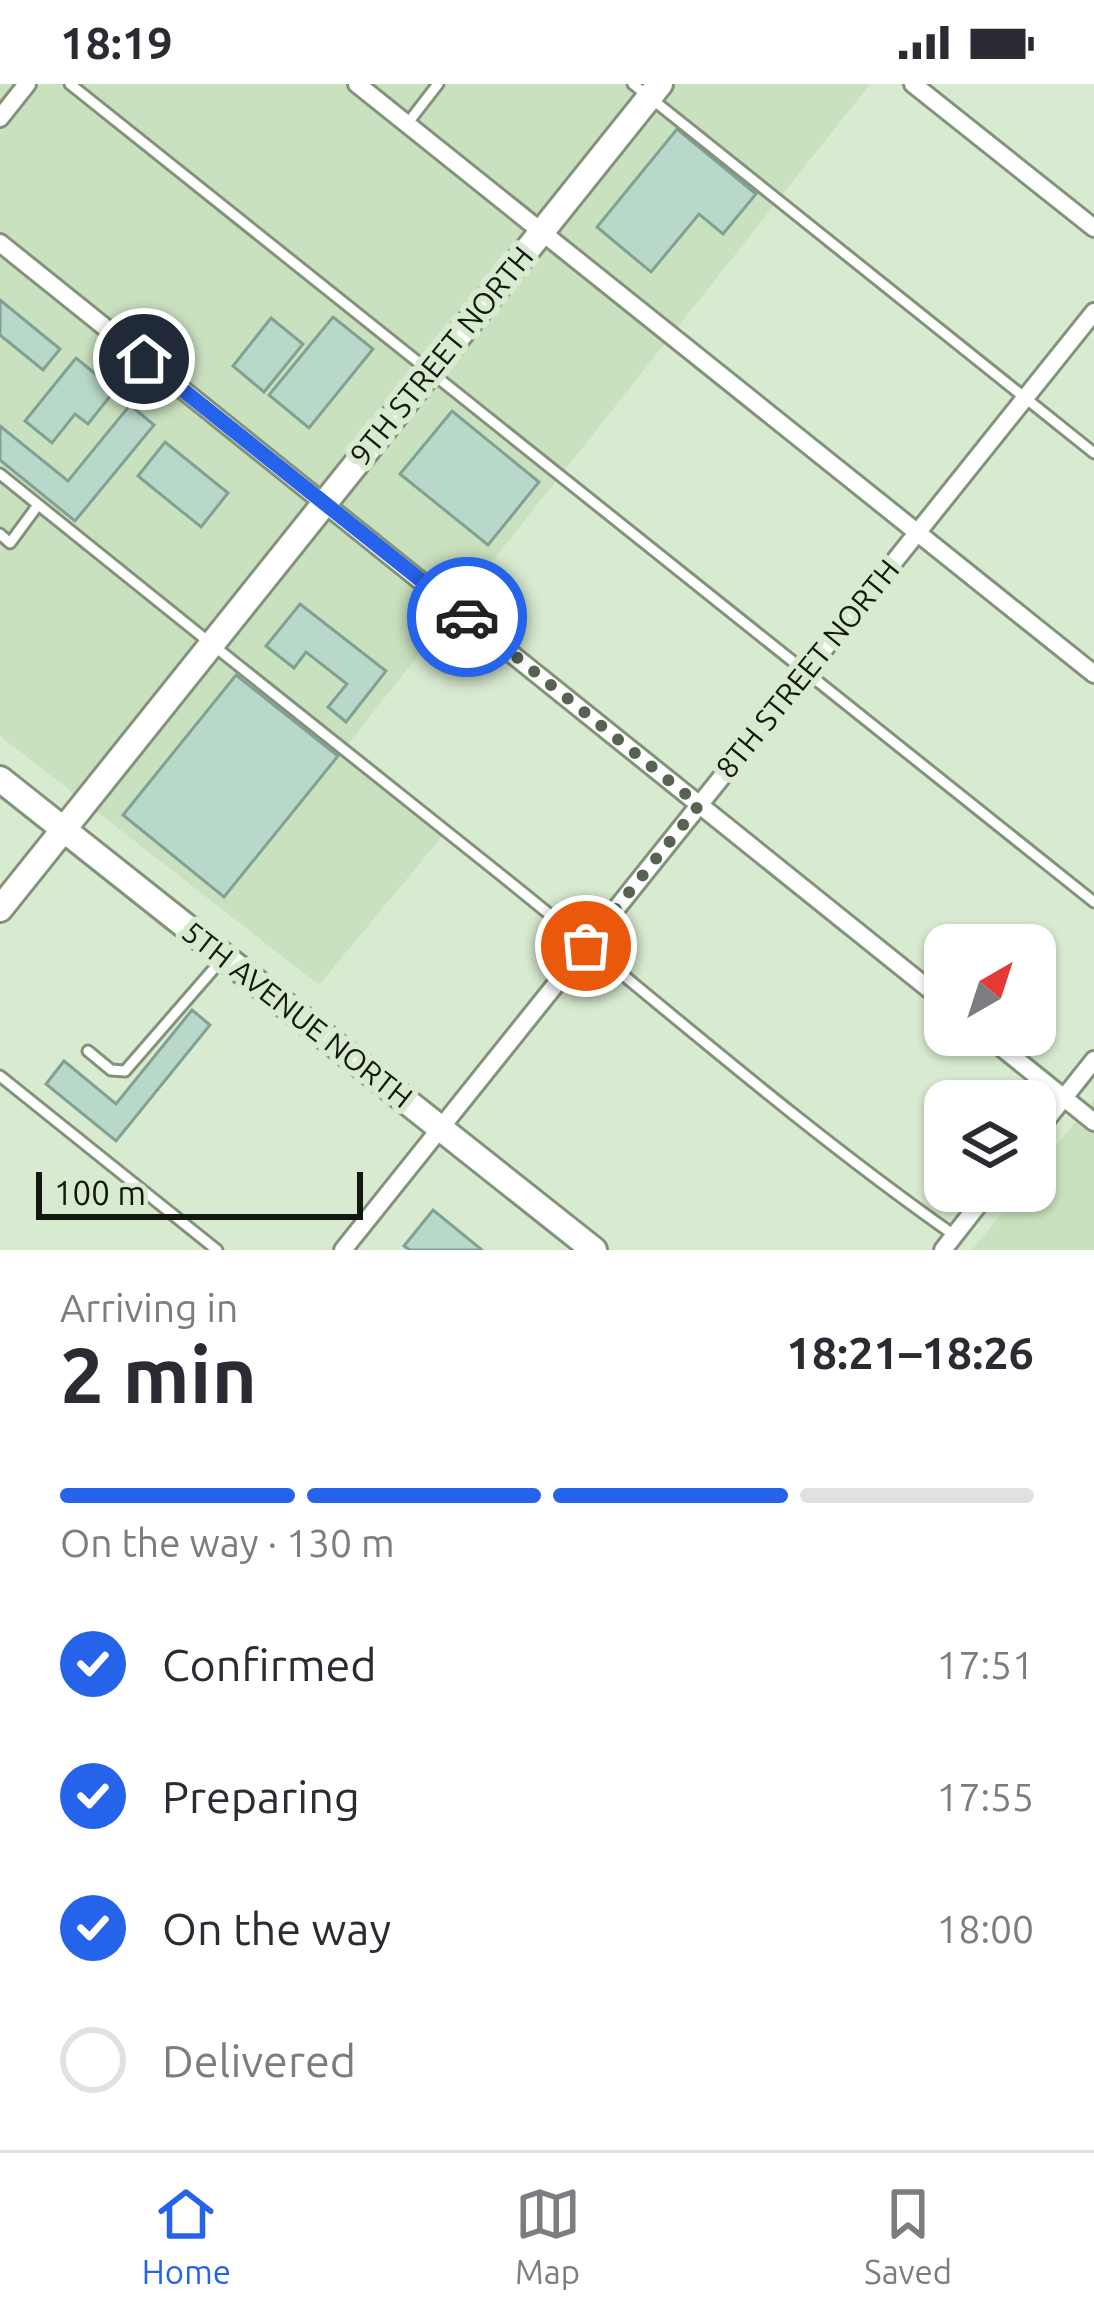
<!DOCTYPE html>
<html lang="en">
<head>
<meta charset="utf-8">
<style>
	:root { --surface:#fff; --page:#f7f7f7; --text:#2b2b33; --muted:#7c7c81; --line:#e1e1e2; --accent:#2563eb }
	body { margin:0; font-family:Ubuntu,sans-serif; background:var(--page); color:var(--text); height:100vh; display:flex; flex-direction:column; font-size:45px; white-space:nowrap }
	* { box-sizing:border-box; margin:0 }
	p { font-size:39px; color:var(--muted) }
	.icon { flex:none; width:66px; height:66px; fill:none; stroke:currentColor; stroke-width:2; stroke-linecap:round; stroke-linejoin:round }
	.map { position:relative; height:1166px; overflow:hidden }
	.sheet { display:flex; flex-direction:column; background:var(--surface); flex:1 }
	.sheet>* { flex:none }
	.needle { width:78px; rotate:39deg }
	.controls { position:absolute; left:924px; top:840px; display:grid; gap:24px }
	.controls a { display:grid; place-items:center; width:132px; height:132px; border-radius:24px; background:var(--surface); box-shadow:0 3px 9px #0004; font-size:60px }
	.scale { position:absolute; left:36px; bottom:30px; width:327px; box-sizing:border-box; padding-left:12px; border:6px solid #12180f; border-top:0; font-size:33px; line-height:42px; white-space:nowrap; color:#12180f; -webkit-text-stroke:9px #d8eacf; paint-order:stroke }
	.pin { position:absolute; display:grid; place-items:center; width:102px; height:102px; color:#fff; margin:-51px; border:6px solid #fff; border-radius:50%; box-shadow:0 3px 12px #0007 }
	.courier { position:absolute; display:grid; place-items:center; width:120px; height:120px; margin:-60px; border:9px solid #2563eb; border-radius:50%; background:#fff; color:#222; box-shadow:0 3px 15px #0007 }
	.head em { font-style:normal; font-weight:700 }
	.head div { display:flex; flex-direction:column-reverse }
	.head { display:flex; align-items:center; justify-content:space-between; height:204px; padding:0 60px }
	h1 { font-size:78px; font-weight:700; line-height:90px }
	.bar { display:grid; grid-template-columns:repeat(4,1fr); gap:18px 12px; align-content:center; height:144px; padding:0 60px }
	.bar i { height:15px; border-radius:9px; background:var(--line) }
	.bar .current { background:var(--accent) }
	.bar p { grid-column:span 4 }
	ol { padding:0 60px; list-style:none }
	li { display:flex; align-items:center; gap:36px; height:132px }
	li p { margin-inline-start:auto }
	li .icon { padding:12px; border-radius:50%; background:var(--accent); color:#fff; stroke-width:4 }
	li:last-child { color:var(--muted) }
	li i { width:66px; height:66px; border:6px solid var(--line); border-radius:50% }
	.status { display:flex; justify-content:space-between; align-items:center; height:84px; padding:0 60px; background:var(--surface); direction:ltr }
	.status svg { height:33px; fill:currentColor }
	.dock { display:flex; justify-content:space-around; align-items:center; height:168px; border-top:3px solid var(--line); background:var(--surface); font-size:33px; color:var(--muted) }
	.dock a { display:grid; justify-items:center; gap:6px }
	.dock .current { color:var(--accent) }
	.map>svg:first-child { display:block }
	.built { fill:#cae1bf }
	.building { fill:#b8d8c9; stroke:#81a193; stroke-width:3 }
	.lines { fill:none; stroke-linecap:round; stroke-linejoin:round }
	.lane-casing { stroke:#83937b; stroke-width:15 }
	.street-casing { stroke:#83937b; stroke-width:22 }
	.secondary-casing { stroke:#83937b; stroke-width:30 }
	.lane { stroke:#fff; stroke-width:9 }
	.street { stroke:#fff; stroke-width:16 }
	.secondary { stroke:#fff; stroke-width:24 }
	.done { stroke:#576252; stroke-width:12; stroke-dasharray:0 21.6 }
	.route { stroke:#2563eb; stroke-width:15 }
	.labels { text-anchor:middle; stroke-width:12; stroke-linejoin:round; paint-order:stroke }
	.street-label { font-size:30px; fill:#12180f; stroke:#d8eacf }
</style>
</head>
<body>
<div class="status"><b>18:19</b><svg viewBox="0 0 49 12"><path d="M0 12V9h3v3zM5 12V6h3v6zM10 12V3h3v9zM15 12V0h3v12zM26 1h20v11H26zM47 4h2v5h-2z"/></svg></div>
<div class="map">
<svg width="1094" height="1166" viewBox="0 0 1094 1166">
	<rect width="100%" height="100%" fill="#d8eacf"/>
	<g class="built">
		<path d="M0 0H870L348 660 449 744 319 901 0 652Z"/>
		<path d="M1094 1015V1166H972L1020 1107H1035V1088Z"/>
	</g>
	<g class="building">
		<path d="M677 45 756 110 723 150 699 130 651 188 597 143Z"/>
		<path d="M0 216 60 265 43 286 0 251Z"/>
		<path d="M333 233 373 265 309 344 269 311Z"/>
		<path d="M271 234 303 260 264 308 233 282Z"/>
		<path d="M76 274 115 306 88 340 75 330 52 359 25 337Z"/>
		<path d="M130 321 154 341 75 437 0 376V342L68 397Z"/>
		<path d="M452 327 539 398 488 461 400 390Z"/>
		<path d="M165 358 228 409 201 443 138 392Z"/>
		<path d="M300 520 386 587 346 638 328 623 347 600 306 568 294 584 266 562Z"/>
		<path d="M236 591 338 672 224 813 123 731Z"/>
		<path d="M192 926 210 941 116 1057 46 1000 64 977 116 1020Z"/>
		<path d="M433 1126 482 1166H410L404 1162Z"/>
	</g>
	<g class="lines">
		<g class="lane-casing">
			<g id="lane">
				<path d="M70 0 1094 818"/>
				<path d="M633 0 1094 369"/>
				<path d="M407 40 438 0"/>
				<path d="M0 390C163 522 327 652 491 783 645 906 793 1038 954 1151"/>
				<path d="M0 450 10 459 38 421"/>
				<path d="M88 967 111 986 125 987 224 873"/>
				<path d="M0 992 217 1166"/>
			</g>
		</g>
		<g class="street-casing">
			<g id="street">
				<path d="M357 0 1094 590"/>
				<path d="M913 0 1094 144"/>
				<path d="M0 34 27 0"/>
				<path d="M0 159 945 918"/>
				<path d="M986 951 1094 1038"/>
				<path d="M1035 1050 1094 976"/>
				<path d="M343 1166 1094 228"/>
				<path d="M943 1166 989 1107"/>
			</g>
		</g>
		<g class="secondary-casing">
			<g id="secondary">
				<path d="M0 695 594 1166"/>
				<path d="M0 825 660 0"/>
			</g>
		</g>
		<use href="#lane" class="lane"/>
		<use href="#street" class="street"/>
		<use href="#secondary" class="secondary"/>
	</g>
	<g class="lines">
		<path class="done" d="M467 533 699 721 586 862"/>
		<path class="route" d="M144 275 467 533"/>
	</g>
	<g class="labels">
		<g class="street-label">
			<text transform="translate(442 272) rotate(-51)" y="10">9TH STREET NORTH</text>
			<text transform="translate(808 585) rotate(-51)" y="10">8TH STREET NORTH</text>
			<text transform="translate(297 931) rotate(38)" y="10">5TH AVENUE NORTH</text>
		</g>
	</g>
</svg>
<div class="controls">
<a><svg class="needle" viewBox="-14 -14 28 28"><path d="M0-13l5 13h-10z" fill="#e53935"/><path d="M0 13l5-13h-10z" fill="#7c7c81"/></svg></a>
<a><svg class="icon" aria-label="layers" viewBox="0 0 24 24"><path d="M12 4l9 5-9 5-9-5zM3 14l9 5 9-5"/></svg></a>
</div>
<div class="scale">100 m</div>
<div class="pin" style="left:586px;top:862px;background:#ea580c"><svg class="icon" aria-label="bag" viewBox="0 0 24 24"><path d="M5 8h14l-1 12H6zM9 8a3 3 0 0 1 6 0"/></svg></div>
<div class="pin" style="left:144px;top:275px;background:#1f2937"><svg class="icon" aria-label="home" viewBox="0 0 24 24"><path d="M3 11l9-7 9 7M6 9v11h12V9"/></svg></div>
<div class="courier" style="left:467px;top:533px"><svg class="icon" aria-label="car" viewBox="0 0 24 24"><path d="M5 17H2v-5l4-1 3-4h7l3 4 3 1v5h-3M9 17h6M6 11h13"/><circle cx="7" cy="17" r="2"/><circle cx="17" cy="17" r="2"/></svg></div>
</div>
<section class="sheet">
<div class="head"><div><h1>2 min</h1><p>Arriving in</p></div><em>18:21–18:26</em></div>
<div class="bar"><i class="current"></i><i class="current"></i><i class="current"></i><i></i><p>On the way · 130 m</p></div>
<ol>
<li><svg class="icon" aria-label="check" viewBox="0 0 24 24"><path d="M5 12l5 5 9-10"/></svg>Confirmed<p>17:51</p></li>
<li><svg class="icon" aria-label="check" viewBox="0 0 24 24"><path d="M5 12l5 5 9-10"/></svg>Preparing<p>17:55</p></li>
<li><svg class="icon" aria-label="check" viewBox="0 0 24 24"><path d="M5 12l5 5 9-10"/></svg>On the way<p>18:00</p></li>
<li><i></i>Delivered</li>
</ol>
</section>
<nav class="dock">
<a class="current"><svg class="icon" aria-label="home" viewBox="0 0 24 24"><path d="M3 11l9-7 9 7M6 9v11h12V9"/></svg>Home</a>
<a><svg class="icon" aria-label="map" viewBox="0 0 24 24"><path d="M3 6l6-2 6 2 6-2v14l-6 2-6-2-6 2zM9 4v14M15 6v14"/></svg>Map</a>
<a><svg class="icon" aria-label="saved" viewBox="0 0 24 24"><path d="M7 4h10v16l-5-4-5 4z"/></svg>Saved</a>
</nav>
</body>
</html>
